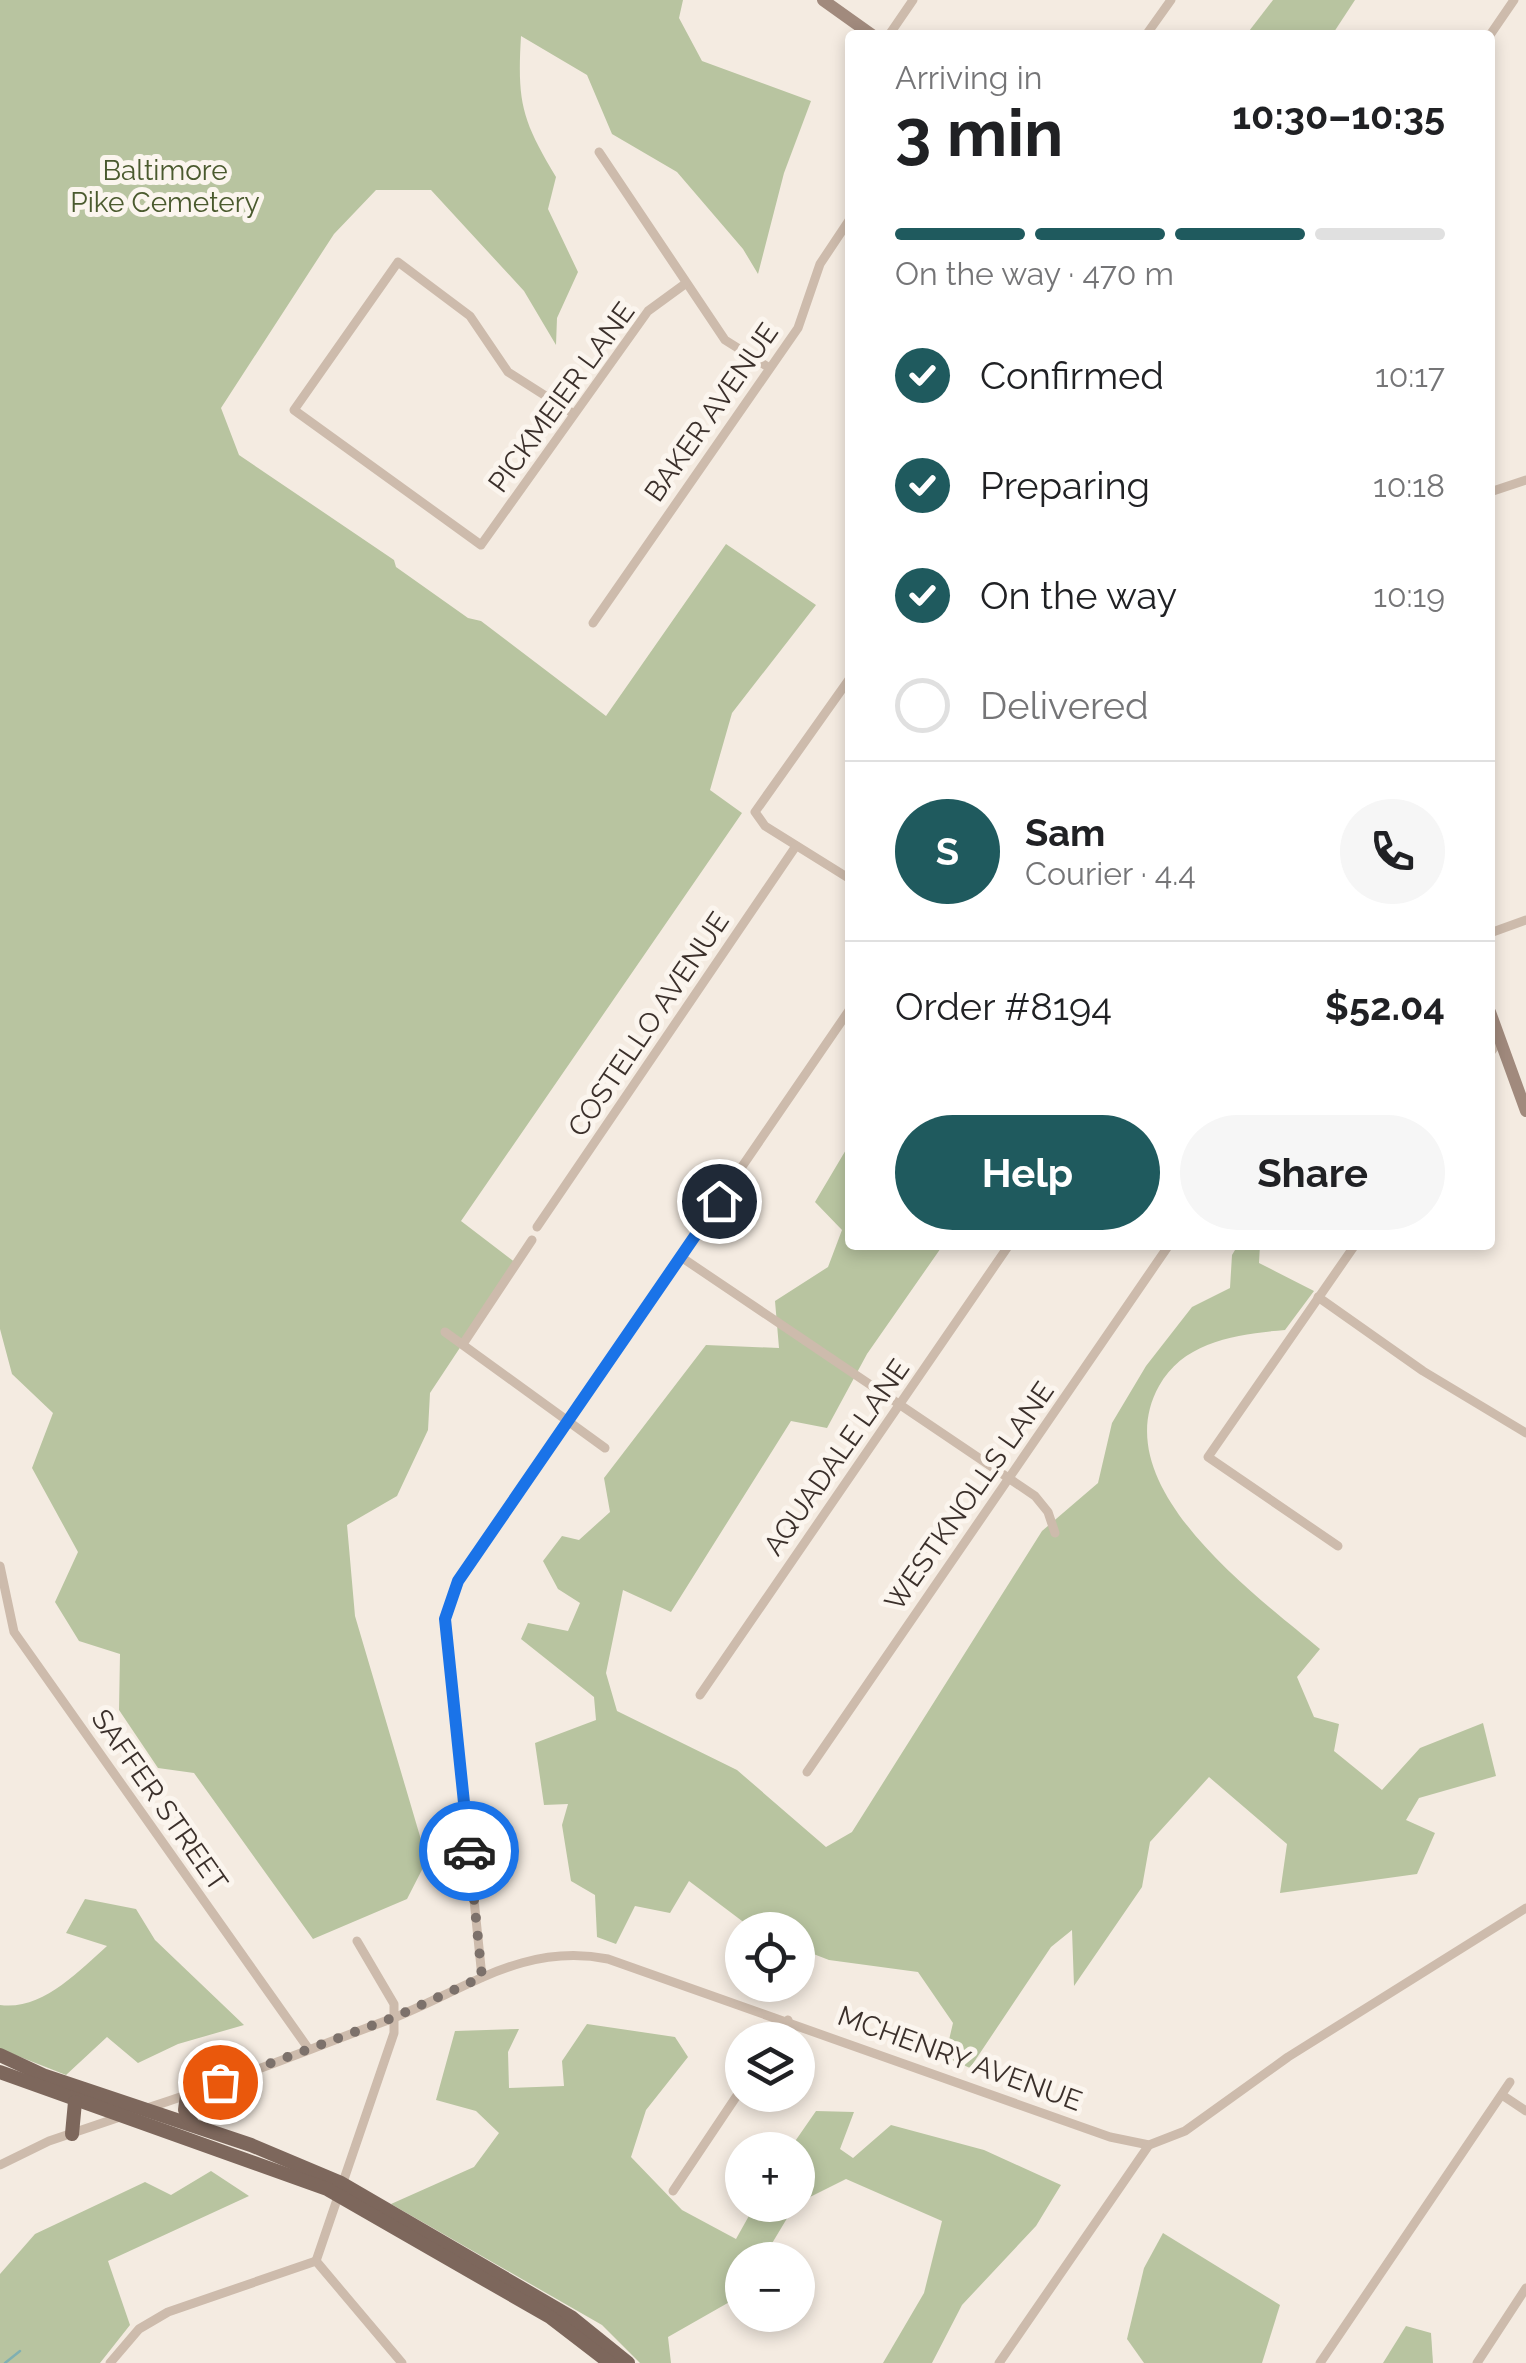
<!DOCTYPE html>
<html lang="en">
<head>
<meta charset="utf-8">
<style>
	:root { --surface:#fff; --page:#f6f6f6; --text:#202124; --muted:#757577; --line:#e0e0e0; --accent:#1f5a5e }
	body { margin:0; font-family:Raleway,sans-serif; background:var(--page); color:var(--text); height:100vh; display:flex; flex-direction:column; font-size:38px; white-space:nowrap }
	* { box-sizing:border-box; margin:0 }
	p { font-size:32px; color:var(--muted) }
	.icon { flex:none; width:55px; height:55px; fill:none; stroke:currentColor; stroke-width:2; stroke-linecap:round; stroke-linejoin:round }
	.map { position:relative; flex:1; overflow:hidden }
	.drawer { position:absolute; left:845px; top:30px; width:650px; height:1220px; display:flex; flex-direction:column; background:var(--surface); border-radius:10px; box-shadow:0 5px 15px #0003 }
	.drawer>* { flex:none }
	.tools { position:absolute; left:725px; top:1912px; display:grid; gap:20px }
	.tools a { display:grid; place-items:center; width:90px; height:90px; border-radius:50%; background:var(--surface); box-shadow:0 5px 15px #0003; font-size:50px }
	.pin { position:absolute; display:grid; place-items:center; width:85px; height:85px; color:#fff; margin:-42px; border:5px solid #fff; border-radius:50%; box-shadow:0 2px 10px #0007 }
	.courier { position:absolute; display:grid; place-items:center; width:100px; height:100px; margin:-50px; border:8px solid #1a73e8; border-radius:50%; background:#fff; color:#222; box-shadow:0 2px 12px #0007 }
	.summary em { font-style:normal; font-weight:700 }
	.summary div { display:flex; flex-direction:column-reverse }
	.summary { display:flex; align-items:center; justify-content:space-between; height:170px; padding:0 50px }
	h1 { font-size:65px; font-weight:700; line-height:75px }
	.bar { display:grid; grid-template-columns:repeat(4,1fr); gap:15px 10px; align-content:center; height:120px; padding:0 50px }
	.bar i { height:12px; border-radius:8px; background:var(--line) }
	.bar .on { background:var(--accent) }
	.bar p { grid-column:span 4 }
	.line { display:flex; align-items:center; gap:25px; padding:0 50px; border-top:2px solid var(--line) }
	.line div { flex:1 }
	.round { display:grid; place-items:center; flex:none; width:105px; height:105px; border-radius:52px; background:var(--page) }
	ol { padding:0 50px; list-style:none }
	li { display:flex; align-items:center; gap:30px; height:110px }
	li p { margin-inline-start:auto }
	li .icon { padding:10px; border-radius:50%; background:var(--accent); color:#fff; stroke-width:4 }
	li:last-child { color:var(--muted) }
	li i { width:55px; height:55px; border:5px solid var(--line); border-radius:50% }
	.primary-button { display:flex; gap:20px; margin-top:auto; padding:20px 50px }
	.primary-button a { flex:1; height:115px; border-radius:60px; background:var(--accent); color:#fff; font-size:40px; font-weight:700; line-height:115px; text-align:center }
	.primary-button a+a { background:var(--page); color:var(--text) }
	.map>svg:first-child { display:block }
	.green { fill:#b8c4a0 }
	.lines { fill:none; stroke-linecap:round; stroke-linejoin:round }
	.stream { stroke:#7fb0b2; stroke-width:2.5 }
	.minor { stroke:#cdbbac; stroke-width:9 }
	.secondary { stroke:#a18a7d; stroke-width:12 }
	.primary { stroke:#7d675c; stroke-width:14 }
	.done { stroke:#7c716b; stroke-width:10; stroke-dasharray:0 18 }
	.route { stroke:#1a73e8; stroke-width:12 }
	.labels { text-anchor:middle; stroke-width:10; stroke-linejoin:round; paint-order:stroke }
	.park-label { font-size:28px; fill:#4a5a2e; stroke:#fbf5ee }
	.street-label { font-size:28px; fill:#3b302b; stroke:#fbf5ee }
</style>
</head>
<body>
<div class="map">
<svg width="1526" height="2363" viewBox="0 0 1526 2363">
	<rect width="100%" height="100%" fill="#f4ebe1"/>
	<g class="green">
		<path d="M0 0H683L679 18 702 61 811 101 784 173 758 274 743 249 677 172 612 134 587 75 521 36C517 103 522 120 556 177L548 209 578 272 557 318 556 345 524 291 431 190H376L334 234 221 408 239 455 394 560 396 567 468 618 481 621 606 716 726 544 816 605 732 713 710 790 742 813 461 1221 516 1263 430 1393 428 1430 397 1496 347 1525 355 1616 427 1860 407 1899 313 1939 194 1773 158 1768 119 1710 120 1654 79 1641 55 1602 78 1552 32 1468 53 1413 12 1374 0 1329Z"/>
		<path d="M1273 0H1355L1332 35H1246Z"/>
		<path d="M850 1143V1245H943L867 1354 827 1428 791 1421 671 1612 623 1590 606 1673 617 1711 737 1770 826 1847 852 1832 1042 1531 1098 1483 1112 1423 1146 1366 1192 1307 1230 1288 1232 1255 1238 1245H1260L1259 1263 1314 1291 1285 1330C1237 1334 1184 1341 1159 1386 1104 1485 1253 1593 1320 1649L1297 1677 1314 1717 1339 1724 1334 1751 1382 1790 1420 1748 1483 1723 1496 1776 1419 1798 1406 1820 1435 1833 1417 1874 1280 1893 1287 1844 1209 1777 1150 1842 1142 1887 1074 1986 1072 1930 1051 1947 970 2068 945 2057 953 2023 918 1972 829 1960 798 1948V1930H754L689 1881 670 1913 635 1906 616 1944 597 1937 595 1895 571 1881 562 1825 568 1804 544 1805 535 1743 596 1720 594 1697 521 1639 528 1623 568 1631 580 1603 558 1589 543 1561 562 1536 579 1540 610 1512 604 1478 706 1345 779 1348 775 1301 828 1267 842 1230 815 1202Z"/>
		<path d="M85 1899 136 1909 155 1940 244 2025 178 2044 138 2063 107 2037 66 2075 0 2049V2005C41 2011 78 1972 107 1946L66 1933Z"/>
		<path d="M587 2024 675 2037 688 2057 646 2110 631 2157 682 2210 736 2239 755 2205H795L762 2260H742L740 2296 668 2337 671 2363H640L602 2325 391 2204 474 2167 499 2133 476 2111 436 2100 455 2031 519 2029 508 2052 509 2088 564 2086 562 2061Z"/>
		<path d="M816 2111 854 2112 840 2149 853 2158 891 2125 984 2150 1061 2185 1036 2226 962 2305 932 2363H883L924 2293 942 2221 846 2179 798 2203V2150H789Z"/>
		<path d="M211 2171 249 2196 108 2261 130 2325 100 2363H0V2274L35 2234 145 2182 171 2195Z"/>
		<path d="M1163 2233 1280 2305 1262 2363H1144L1127 2339 1144 2268Z"/>
		<path d="M1406 2326 1431 2333 1433 2363H1383Z"/>
	</g>
	<g class="lines">
		<path class="stream" d="M5 2363 20 2351"/>
		<g class="minor">
			<path d="M889 35 913 0"/>
			<path d="M1146 35 1171 0"/>
			<path d="M1490 35 1514 0"/>
			<path d="M599 152 725 340 768 367"/>
			<path d="M574 414 508 372 470 316 398 262 294 410 481 545 648 311 685 284"/>
			<path d="M1490 492 1526 480"/>
			<path d="M593 623 798 328 820 264 850 219"/>
			<path d="M850 678 755 812 765 826 850 879"/>
			<path d="M1490 933 1526 920"/>
			<path d="M1490 1053 1500 1040"/>
			<path d="M537 1227 796 846"/>
			<path d="M681 1257 1035 1496 1048 1512 1055 1533"/>
			<path d="M1318 1297 1423 1371 1526 1433"/>
			<path d="M445 1332 605 1448"/>
			<path d="M463 1344 532 1240"/>
			<path d="M1338 1546 1208 1457 1355 1245"/>
			<path d="M0 1566 14 1632 308 2048"/>
			<path d="M700 1695 1009 1245"/>
			<path d="M807 1772 1169 1245"/>
			<path d="M482 1977 445 1619 458 1581 850 1009"/>
			<path d="M775 2040 788 2020"/>
			<path d="M1502 2095 1526 2111"/>
			<path d="M144 2109C227 2083 309 2049 391 2019 465 1990 524 1942 608 1959L1110 2137 1149 2145 1185 2131 1288 2057 1526 1908"/>
			<path d="M0 2165 49 2141 120 2117"/>
			<path d="M673 2191 742 2088"/>
			<path d="M316 2261 394 2033V2004L357 1941"/>
			<path d="M316 2261 402 2363"/>
			<path d="M110 2363 139 2329 168 2312 316 2261"/>
			<path d="M999 2363 1149 2145"/>
			<path d="M1320 2363 1510 2082"/>
			<path d="M1477 2363 1526 2288"/>
		</g>
		<g class="secondary">
			<path d="M823 0 872 35"/>
			<path d="M1490 1012 1526 1111"/>
		</g>
		<g class="primary">
			<path d="M0 2055 45 2076 251 2145 341 2183 571 2317 628 2363"/>
			<path d="M0 2072 327 2189 550 2317 610 2363"/>
			<path d="M187 2095 185 2110 193 2125"/>
			<path d="M72 2134 75 2102"/>
		</g>
	</g>
	<g class="lines">
		<path class="done" d="M220 2082 395 2017 482 1977 469 1851"/>
		<path class="route" d="M469 1851 445 1619 458 1581 719 1201"/>
	</g>
	<g class="labels">
		<g class="park-label">
			<text x="165" y="180">Baltimore<tspan x="165" dy="32">Pike Cemetery</tspan></text>
		</g>
		<g class="street-label">
			<text transform="translate(561 397) rotate(-54)" y="10">PICKMEIER LANE</text>
			<text transform="translate(711 412) rotate(-55)" y="10">BAKER AVENUE</text>
			<text transform="translate(648 1024) rotate(-56)" y="10">COSTELLO AVENUE</text>
			<text transform="translate(836 1457) rotate(-55)" y="10">AQUADALE LANE</text>
			<text transform="translate(969 1496) rotate(-55)" y="10">WESTKNOLLS LANE</text>
			<text transform="translate(160 1800) rotate(55)" y="10">SAFFER STREET</text>
			<text transform="translate(960 2058) rotate(20)" y="10">MCHENRY AVENUE</text>
		</g>
	</g>
</svg>
<div class="tools">
<a><svg class="icon" aria-label="locate" viewBox="0 0 24 24"><circle cx="12" cy="12" r="6"/><path d="M12 2v4M12 18v4M2 12h4M18 12h4"/></svg></a>
<a><svg class="icon" aria-label="layers" viewBox="0 0 24 24"><path d="M12 4l9 5-9 5-9-5zM3 14l9 5 9-5"/></svg></a>
<a>+</a>
<a>−</a>
</div>
<div class="pin" style="left:220px;top:2082px;background:#ea580c"><svg class="icon" aria-label="bag" viewBox="0 0 24 24"><path d="M5 8h14l-1 12H6zM9 8a3 3 0 0 1 6 0"/></svg></div>
<div class="pin" style="left:719px;top:1201px;background:#1f2937"><svg class="icon" aria-label="home" viewBox="0 0 24 24"><path d="M3 11l9-7 9 7M6 9v11h12V9"/></svg></div>
<div class="courier" style="left:469px;top:1851px"><svg class="icon" aria-label="car" viewBox="0 0 24 24"><path d="M5 17H2v-5l4-1 3-4h7l3 4 3 1v5h-3M9 17h6M6 11h13"/><circle cx="7" cy="17" r="2"/><circle cx="17" cy="17" r="2"/></svg></div>
<section class="drawer">
<div class="summary"><div><h1>3 min</h1><p>Arriving in</p></div><em>10:30–10:35</em></div>
<div class="bar"><i class="on"></i><i class="on"></i><i class="on"></i><i></i><p>On the way · 470 m</p></div>
<ol>
<li><svg class="icon" aria-label="check" viewBox="0 0 24 24"><path d="M5 12l5 5 9-10"/></svg>Confirmed<p>10:17</p></li>
<li><svg class="icon" aria-label="check" viewBox="0 0 24 24"><path d="M5 12l5 5 9-10"/></svg>Preparing<p>10:18</p></li>
<li><svg class="icon" aria-label="check" viewBox="0 0 24 24"><path d="M5 12l5 5 9-10"/></svg>On the way<p>10:19</p></li>
<li><i></i>Delivered</li>
</ol>
<div class="line" style="height:180px"><b class="round" style="background:var(--accent);color:#fff">S</b><div><b>Sam</b><p>Courier · 4.4</p></div><a class="round"><svg class="icon" aria-label="phone" viewBox="0 0 24 24"><path d="M5 4h4l2 5-3 2q2 4 5 5l2-3 5 2v4C11 20 4 13 5 4z"/></svg></a></div>
<div class="line" style="height:130px"><div>Order #8194</div><b>$52.04</b></div>
<div class="primary-button"><a>Help</a><a>Share</a></div>
</section>
</div>
</body>
</html>
